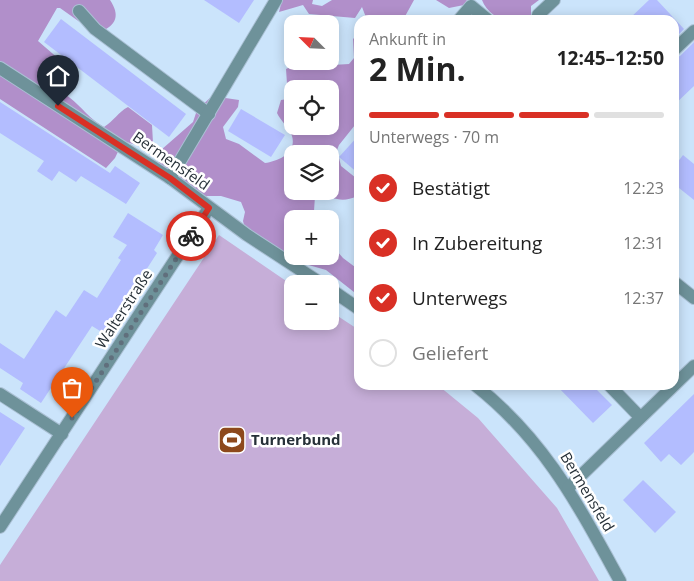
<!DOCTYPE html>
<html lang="de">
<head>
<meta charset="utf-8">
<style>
	:root { --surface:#fff; --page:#f6f6f6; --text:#222; --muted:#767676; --line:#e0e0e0; --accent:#d93025 }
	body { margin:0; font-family:"Open Sans",sans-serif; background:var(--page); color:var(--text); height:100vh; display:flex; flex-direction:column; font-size:19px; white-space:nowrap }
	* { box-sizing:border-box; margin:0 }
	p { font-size:16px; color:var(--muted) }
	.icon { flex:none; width:28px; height:28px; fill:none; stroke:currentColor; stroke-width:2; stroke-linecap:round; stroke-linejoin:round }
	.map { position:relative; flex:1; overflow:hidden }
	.drawer { position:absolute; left:354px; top:15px; width:325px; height:375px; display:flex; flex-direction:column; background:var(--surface); border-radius:15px; box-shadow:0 2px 12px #0003 }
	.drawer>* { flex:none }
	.needle { width:32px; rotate:294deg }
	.buttons { position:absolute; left:284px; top:15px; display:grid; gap:10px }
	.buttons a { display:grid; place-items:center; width:55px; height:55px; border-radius:10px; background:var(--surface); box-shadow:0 2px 12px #0003; font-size:25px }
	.pin { position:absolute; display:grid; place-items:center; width:42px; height:42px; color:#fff; margin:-51px -21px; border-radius:50% 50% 50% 0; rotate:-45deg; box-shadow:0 0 5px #0007 }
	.pin .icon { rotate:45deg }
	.courier { position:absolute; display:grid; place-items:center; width:50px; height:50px; margin:-25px; border:4px solid #d93025; border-radius:50%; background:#fff; color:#222; box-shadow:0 1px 6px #0007 }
	.headline em { font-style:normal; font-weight:700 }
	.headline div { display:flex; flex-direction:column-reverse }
	.headline { display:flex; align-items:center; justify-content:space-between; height:85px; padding:0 15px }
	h1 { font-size:32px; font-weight:700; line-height:38px }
	.bar { display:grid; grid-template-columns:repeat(4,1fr); gap:8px 5px; align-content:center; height:60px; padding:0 15px }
	.bar i { height:6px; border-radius:4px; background:var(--line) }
	.bar .current { background:var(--accent) }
	.bar p { grid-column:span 4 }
	ol { padding:0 15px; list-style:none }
	li { display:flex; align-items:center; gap:15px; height:55px }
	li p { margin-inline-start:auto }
	li .icon { padding:5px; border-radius:50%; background:var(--accent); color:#fff; stroke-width:4 }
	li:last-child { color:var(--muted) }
	li i { width:28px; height:28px; border:2px solid var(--line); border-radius:50% }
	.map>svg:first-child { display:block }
	.green { fill:#c6aed8 }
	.forest { fill:#b18fca; fill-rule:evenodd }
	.building { fill:#b3bdff }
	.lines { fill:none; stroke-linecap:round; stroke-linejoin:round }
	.minor-casing { stroke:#aac0d4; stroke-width:14 }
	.minor { stroke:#6e929a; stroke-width:12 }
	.done { stroke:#606f7c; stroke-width:5; stroke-dasharray:0 9 }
	.route { stroke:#d93025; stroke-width:6 }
	.labels { text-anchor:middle; stroke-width:5; stroke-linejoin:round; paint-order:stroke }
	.street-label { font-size:15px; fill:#263038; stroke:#fff }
	.poi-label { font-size:15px; font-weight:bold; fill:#263038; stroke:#fff; text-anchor:start }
</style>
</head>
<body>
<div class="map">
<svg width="694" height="581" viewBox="0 0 694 581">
	<rect width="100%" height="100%" fill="#cbe4fb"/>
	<path class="green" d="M219 235 292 285V321H330V311L359 330V385H437L445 391 478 418 557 508 599 581H0V565Z"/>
	<g class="forest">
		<path d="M0 0H110C120 15 117 25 100 32L84 25 60 8H57L38 41 67 66 64 71 54 73 50 78 53 89C75 95 85 117 104 127 114 121 118 112 128 107L152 125 153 143 143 147 123 141 115 158 106 168 0 99Z"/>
		<path d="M282 0H313L312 4 322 6 332 0H414L403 20H367L362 7 355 18 309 14 303 5 279 12Z"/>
		<path d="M436 0H467L464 5 449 8Z"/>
		<path d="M482 0H539L531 6V15C515 28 489 19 482 0Z"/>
		<path d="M359 33V120L339 145 337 150 341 166 356 178 359 188 357 196C343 203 333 199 320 192L315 196 314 211 308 219H292V256H330V243L343 258 359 270V296L326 270 305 264 295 266 247 235 243 221 245 212 241 202 221 196H204L159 164 161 150 193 122 197 110 212 96 239 100 238 107 223 127 226 139 239 144 265 163C278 161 297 153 292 136 290 129 280 120 277 113L281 100 288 99 286 69 301 62 316 66 349 64 354 58 353 39ZM292 89H330V126H292ZM292 154H330V191H292Z"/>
	</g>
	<g class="building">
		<path d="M204 0H254L239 23Z"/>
		<path d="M649 0H657L684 29 674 39V20H628Z"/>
		<path d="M61 19 186 114 169 137 44 42Z"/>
		<path d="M694 42V86L674 105V58L680 56Z"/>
		<path d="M0 102 110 173 115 166 140 183 126 204 81 176 76 182 59 171 52 181 37 171 44 161 0 133Z"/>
		<path d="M241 109 285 135 271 157 228 131Z"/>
		<path d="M359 135V174L339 157Z"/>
		<path d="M683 155 694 164V200L674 184V167Z"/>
		<path d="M128 213 163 235 154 250 157 253 105 334 92 326 41 403 20 389 23 383 0 368V343L24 359 56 310 66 317 84 290 97 298 121 260 118 258 127 245 113 237Z"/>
		<path d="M556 385H592L612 405 593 423Z"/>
		<path d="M694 394V452L681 465 669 454 661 462 644 443Z"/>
		<path d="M0 412 25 428 0 466Z"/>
		<path d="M643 480 676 512 655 533 623 500Z"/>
	</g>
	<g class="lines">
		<g class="minor-casing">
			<g id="minor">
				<path d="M79 11 95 29 209 114"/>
				<path d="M538 15 554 0"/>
				<path d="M459 20 471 6 488 20"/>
				<path d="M674 50 694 31"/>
				<path d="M0 68 170 178 247 235 322 284"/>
				<path d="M170 178 276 0"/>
				<path d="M674 282 694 298"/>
				<path d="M330 289 359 309"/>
				<path d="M475 385C545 440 578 505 620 581"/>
				<path d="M609 385 640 417"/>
				<path d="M0 394 62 434"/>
				<path d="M568 488 694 366"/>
				<path d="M0 527 209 208"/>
			</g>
		</g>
		<use href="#minor" class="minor"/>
	</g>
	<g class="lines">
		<path class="done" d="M72 418 191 236"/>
		<path class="route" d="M58 106 170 178 209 208 191 236"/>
	</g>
	<defs>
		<g id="stadium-square" transform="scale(1.4375)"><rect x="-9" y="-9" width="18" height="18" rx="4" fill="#8d491c" stroke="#fff"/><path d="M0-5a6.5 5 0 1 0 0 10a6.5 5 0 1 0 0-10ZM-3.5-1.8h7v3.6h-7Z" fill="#fff"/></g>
	</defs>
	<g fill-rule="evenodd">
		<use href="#stadium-square" x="232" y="440"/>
	</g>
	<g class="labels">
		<g class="street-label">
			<text transform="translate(171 161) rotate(35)" y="5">Bermensfeld</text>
			<text transform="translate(124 309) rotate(-57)" y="5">Walterstraße</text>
			<text transform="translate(587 492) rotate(59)" y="5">Bermensfeld</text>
		</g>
		<g class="poi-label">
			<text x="251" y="445">Turnerbund</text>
		</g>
	</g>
</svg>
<div class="buttons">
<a><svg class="needle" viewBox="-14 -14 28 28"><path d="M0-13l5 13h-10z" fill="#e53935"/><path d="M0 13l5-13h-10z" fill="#767676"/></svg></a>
<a><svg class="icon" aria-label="locate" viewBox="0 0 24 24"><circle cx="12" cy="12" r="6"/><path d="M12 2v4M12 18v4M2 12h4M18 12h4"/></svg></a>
<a><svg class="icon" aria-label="layers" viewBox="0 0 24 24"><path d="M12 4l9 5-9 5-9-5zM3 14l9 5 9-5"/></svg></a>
<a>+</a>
<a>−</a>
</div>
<div class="pin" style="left:72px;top:418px;background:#ea580c"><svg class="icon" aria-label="bag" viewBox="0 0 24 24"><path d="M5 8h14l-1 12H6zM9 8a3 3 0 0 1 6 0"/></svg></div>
<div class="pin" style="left:58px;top:106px;background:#1f2937"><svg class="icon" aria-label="home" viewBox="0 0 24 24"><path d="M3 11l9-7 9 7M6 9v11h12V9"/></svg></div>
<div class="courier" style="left:191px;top:236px"><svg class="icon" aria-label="bike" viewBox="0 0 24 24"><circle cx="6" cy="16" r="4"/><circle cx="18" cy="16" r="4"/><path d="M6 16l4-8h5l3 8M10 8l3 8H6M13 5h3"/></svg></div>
<section class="drawer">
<div class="headline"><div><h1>2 Min.</h1><p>Ankunft in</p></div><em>12:45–12:50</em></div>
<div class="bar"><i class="current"></i><i class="current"></i><i class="current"></i><i></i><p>Unterwegs · 70 m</p></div>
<ol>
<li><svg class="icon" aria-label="check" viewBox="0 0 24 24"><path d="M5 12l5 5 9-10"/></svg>Bestätigt<p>12:23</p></li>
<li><svg class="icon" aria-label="check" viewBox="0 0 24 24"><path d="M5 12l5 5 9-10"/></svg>In Zubereitung<p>12:31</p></li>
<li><svg class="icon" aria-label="check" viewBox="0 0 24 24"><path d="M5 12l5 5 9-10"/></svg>Unterwegs<p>12:37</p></li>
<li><i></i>Geliefert</li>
</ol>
</section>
</div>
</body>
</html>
